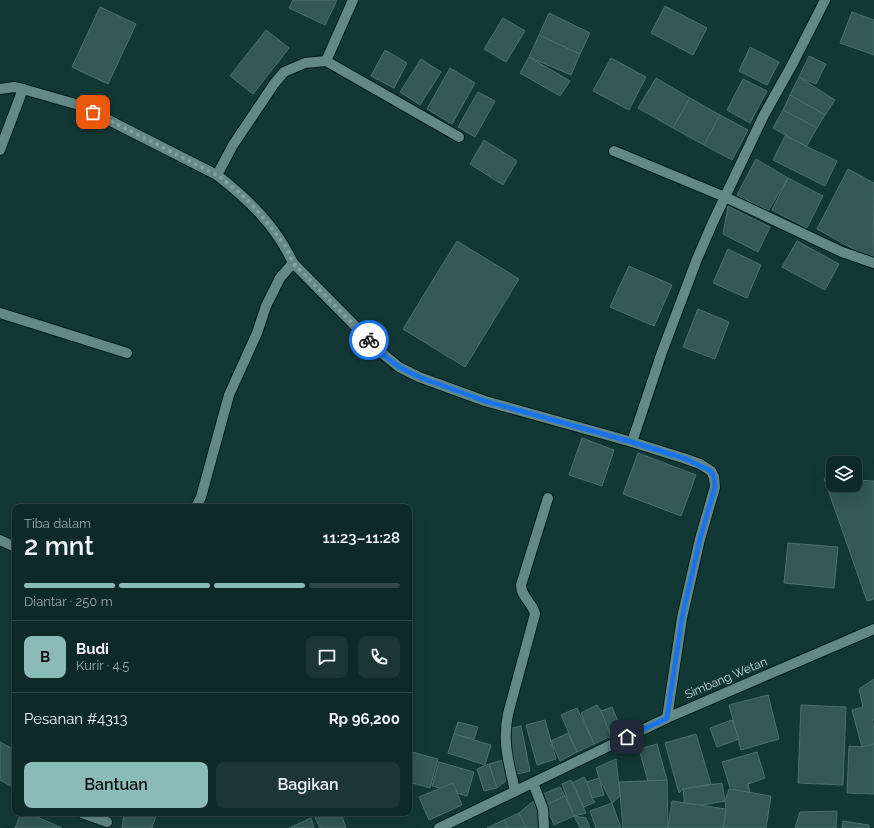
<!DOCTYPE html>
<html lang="id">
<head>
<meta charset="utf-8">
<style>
	:root { --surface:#0e2a28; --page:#1c3634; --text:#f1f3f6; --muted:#9ba7a8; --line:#2e4645; --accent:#8bbbb9 }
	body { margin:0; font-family:Raleway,sans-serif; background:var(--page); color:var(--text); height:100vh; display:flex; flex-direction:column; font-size:15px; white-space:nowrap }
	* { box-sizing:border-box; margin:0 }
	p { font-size:13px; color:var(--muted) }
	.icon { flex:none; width:22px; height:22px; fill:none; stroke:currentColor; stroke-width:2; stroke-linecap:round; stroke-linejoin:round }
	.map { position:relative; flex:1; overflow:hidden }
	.details { position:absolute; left:12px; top:504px; width:400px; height:312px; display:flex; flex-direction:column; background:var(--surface); border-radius:8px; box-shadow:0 4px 16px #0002,0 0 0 1px var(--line) }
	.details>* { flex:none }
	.tools { position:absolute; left:826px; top:456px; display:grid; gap:8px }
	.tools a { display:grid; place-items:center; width:36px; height:36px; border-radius:8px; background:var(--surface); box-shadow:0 4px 16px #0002,0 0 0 1px var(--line); font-size:20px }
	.pin { position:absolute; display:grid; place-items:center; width:34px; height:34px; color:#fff; margin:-17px; border-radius:8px; box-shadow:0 2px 6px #0006 }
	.courier { position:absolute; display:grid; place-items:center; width:40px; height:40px; margin:-20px; border:3px solid #1a73e8; border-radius:50%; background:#fff; color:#222; box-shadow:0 1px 5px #0007 }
	.headline em { font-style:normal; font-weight:600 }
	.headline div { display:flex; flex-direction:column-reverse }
	.headline { display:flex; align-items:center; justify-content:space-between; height:68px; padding:0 12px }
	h1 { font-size:26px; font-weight:600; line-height:30px }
	.bar { display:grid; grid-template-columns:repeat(4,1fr); gap:6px 4px; align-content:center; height:48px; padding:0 12px }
	.bar i { height:5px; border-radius:3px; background:var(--line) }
	.bar .selected { background:var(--accent) }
	.bar p { grid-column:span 4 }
	.line { display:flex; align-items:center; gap:10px; padding:0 12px; border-top:1px solid var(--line) }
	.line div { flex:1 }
	.round { display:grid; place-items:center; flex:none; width:42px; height:42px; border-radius:8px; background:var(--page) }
	.cta { display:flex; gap:8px; margin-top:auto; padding:8px 12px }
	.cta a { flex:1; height:46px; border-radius:8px; background:var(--accent); color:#111; font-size:16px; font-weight:600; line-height:46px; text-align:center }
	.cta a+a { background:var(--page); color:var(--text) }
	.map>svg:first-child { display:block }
	.building { fill:#335856; stroke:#4b706f }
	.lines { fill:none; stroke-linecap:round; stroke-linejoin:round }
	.minor-casing { stroke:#021e1d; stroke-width:12 }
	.minor { stroke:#628987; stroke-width:10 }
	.done { stroke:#86a19f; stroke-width:4; stroke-dasharray:0 7.2 }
	.route { stroke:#1a73e8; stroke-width:5 }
	.labels { text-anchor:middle; stroke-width:4; stroke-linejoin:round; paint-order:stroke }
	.street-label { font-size:12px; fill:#c5d9d7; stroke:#123836 }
</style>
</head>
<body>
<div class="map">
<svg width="874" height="828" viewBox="0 0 874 828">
	<rect width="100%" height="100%" fill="#123836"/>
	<g class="building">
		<path d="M293 0H337L325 25 289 8Z"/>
		<path d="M665 6 707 28 693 55 651 33Z"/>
		<path d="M100 7 136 24 108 84 72 67Z"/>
		<path d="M852 12 874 20V55L840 43Z"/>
		<path d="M549 13 590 33 580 54 539 35Z"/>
		<path d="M503 18 525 31 506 62 484 49Z"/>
		<path d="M266 30 289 48 253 94 230 76Z"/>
		<path d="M539 35 580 54 571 75 529 57Z"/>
		<path d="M750 47 779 62 767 85 739 71Z"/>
		<path d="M385 50 407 63 394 88 371 76Z"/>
		<path d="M809 56 826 64 816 84 799 77Z"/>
		<path d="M529 57 570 81 560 96 520 73Z"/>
		<path d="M611 58 646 77 629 110 593 91Z"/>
		<path d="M421 59 441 72 420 105 400 92Z"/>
		<path d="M450 68 475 83 452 124 427 109Z"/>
		<path d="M799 77 835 100 825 115 790 95Z"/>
		<path d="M656 78 690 98 673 128 638 108Z"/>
		<path d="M743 79 767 91 750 123 727 110Z"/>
		<path d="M478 92 495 101 475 137 458 127Z"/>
		<path d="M790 95 825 115 817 128 783 110Z"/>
		<path d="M690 98 720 115 704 145 673 128Z"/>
		<path d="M783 110 817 128 806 147 773 128Z"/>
		<path d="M720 115 748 130 732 160 704 145Z"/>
		<path d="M785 136 837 161 825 186 773 160Z"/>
		<path d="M484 140 517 161 503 185 470 164Z"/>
		<path d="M756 159 788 178 768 211 737 195Z"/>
		<path d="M848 169 874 183 873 260 817 229Z"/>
		<path d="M788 178 823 196 807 228 772 210Z"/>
		<path d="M728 206 770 227 758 252 723 234Z"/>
		<path d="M457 241 519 279 465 367 403 329Z"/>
		<path d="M797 241 839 264 825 290 782 267Z"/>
		<path d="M728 249 761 265 747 298 713 283Z"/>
		<path d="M629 266 672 285 654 326 610 307Z"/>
		<path d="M698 309 729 322 715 359 683 347Z"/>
		<path d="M582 438 614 450 602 486 569 475Z"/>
		<path d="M638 453 696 475 681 516 623 494Z"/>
		<path d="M824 478H833V485H855V480L874 481V599L867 601Z"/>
		<path d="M788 543 838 547 834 588 784 583Z"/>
		<path d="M874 679V720H872L874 729V744L862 747 852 710 863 707 859 689Z"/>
		<path d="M768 695 779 739 741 750 729 705Z"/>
		<path d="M597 705 601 711 611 736 594 744 581 713Z"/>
		<path d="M801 705 846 707 843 785 798 783Z"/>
		<path d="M612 707 622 731 611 736 601 711Z"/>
		<path d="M577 708 594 744 577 752 561 715Z"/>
		<path d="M545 720 556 759 537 765 526 725Z"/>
		<path d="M732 720 739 739 717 747 710 728Z"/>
		<path d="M458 722 478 727 474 739 454 734Z"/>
		<path d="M521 726 530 771 517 774 508 729Z"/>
		<path d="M568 733 577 752 560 761 551 741Z"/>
		<path d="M454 734 491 745 485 765 448 753Z"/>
		<path d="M696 734 711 784 683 789 679 793 665 743Z"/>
		<path d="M0 742 15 750V771L11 786 0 780Z"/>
		<path d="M657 744 667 780 649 785 639 749Z"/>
		<path d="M874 744V794L847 793 849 746 862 747Z"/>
		<path d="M412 752 438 759 430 788 409 782V763Z"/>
		<path d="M757 752 765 778 748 784 750 792 733 797 722 762Z"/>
		<path d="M616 759 620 796 612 803 599 778 596 768Z"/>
		<path d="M503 760 508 779 497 788 489 764Z"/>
		<path d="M439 762 474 772 467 796 432 786Z"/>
		<path d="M489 764 497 788 484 791 477 769Z"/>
		<path d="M584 777 587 782 592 798 595 802 584 807 572 783Z"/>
		<path d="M599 778 604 795 592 798 587 782Z"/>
		<path d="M571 780 586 813 574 816 562 784Z"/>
		<path d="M667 780 668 828H623L619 782Z"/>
		<path d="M453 783 462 805 429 820 419 797Z"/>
		<path d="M722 783 725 801 685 808 683 789Z"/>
		<path d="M560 787 565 796 546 805 543 794Z"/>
		<path d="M729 789 771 796 766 828H723L726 809 725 801Z"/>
		<path d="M565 796 574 816 554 825 546 805Z"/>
		<path d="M536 799 540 811 541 828H526L519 813Z"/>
		<path d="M672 801 726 809 723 828H668Z"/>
		<path d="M612 803 621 828H596L590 811Z"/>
		<path d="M837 811 836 828H795L800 812Z"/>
		<path d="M21 813H28L62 828H15Z"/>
		<path d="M124 813H157L152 828H122Z"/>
		<path d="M313 813H341L346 828H320Z"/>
		<path d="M519 813 526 828H508L504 820Z"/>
		<path d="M574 816 586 818 590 828H580Z"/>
		<path d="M311 818 314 828H289Z"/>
		<path d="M504 820 508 828H487Z"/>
		<path d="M843 821 869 825V828H842Z"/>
	</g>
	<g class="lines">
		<g class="minor-casing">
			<g id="minor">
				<path d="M326 61 459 137"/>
				<path d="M0 89 14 87 23 89"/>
				<path d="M0 150 23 89 79 105 217 175"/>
				<path d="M614 151 725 197 842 252 874 263"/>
				<path d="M293 263C276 226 249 200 217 175L233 145 274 84 284 72 305 63 326 61 353 0"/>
				<path d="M0 313 127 353"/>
				<path d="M632 442 662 352 697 259 713 222 764 115 793 63 825 0"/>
				<path d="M196 507 201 497 229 395 257 333 266 306 280 278 293 263 382 353 399 367 419 377 485 401 632 442 686 459 700 464 711 471 714 477 715 487 700 539 682 618 667 718"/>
				<path d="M0 540 15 547"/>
				<path d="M533 783 543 809 544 828"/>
				<path d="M515 791C509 763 502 743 508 714L535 614C533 603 521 597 521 585L548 498"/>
				<path d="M82 813 107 822"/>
				<path d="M439 828 667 718 874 629"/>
			</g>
		</g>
		<use href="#minor" class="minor"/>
	</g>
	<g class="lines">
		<path class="done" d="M93 112 217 175 241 194 256 209 285 245 293 263 369 340"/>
		<path class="route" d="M369 340 382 354 399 367 419 377 485 401 632 442 686 459 711 471 714 477 715 487 700 539 682 618 667 718 627 737"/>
	</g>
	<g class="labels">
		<g class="street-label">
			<text transform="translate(726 678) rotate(-23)" y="4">Simbang Wetan</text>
		</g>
	</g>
</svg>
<div class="tools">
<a><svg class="icon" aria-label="layers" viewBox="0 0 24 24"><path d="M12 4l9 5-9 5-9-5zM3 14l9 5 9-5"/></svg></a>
</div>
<div class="pin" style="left:93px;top:112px;background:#ea580c"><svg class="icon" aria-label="bag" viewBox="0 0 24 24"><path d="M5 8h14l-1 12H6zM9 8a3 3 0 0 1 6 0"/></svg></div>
<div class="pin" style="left:627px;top:737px;background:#1f2937"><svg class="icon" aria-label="home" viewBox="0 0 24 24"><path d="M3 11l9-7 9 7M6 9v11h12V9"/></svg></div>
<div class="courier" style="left:369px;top:340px"><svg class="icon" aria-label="bike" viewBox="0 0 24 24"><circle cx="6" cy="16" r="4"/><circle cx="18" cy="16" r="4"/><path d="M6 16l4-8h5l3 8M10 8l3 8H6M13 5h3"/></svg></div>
<section class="details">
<div class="headline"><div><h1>2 mnt</h1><p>Tiba dalam</p></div><em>11:23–11:28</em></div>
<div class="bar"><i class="selected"></i><i class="selected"></i><i class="selected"></i><i></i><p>Diantar · 250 m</p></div>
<div class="line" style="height:72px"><b class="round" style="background:var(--accent);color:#111">B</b><div><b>Budi</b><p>Kurir · 4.5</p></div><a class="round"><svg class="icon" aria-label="chat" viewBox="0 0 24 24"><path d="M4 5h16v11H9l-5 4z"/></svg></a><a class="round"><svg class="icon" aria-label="phone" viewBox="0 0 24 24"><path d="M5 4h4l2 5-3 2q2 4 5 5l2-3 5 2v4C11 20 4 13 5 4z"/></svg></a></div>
<div class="line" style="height:52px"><div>Pesanan #4313</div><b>Rp 96,200</b></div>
<div class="cta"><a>Bantuan</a><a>Bagikan</a></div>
</section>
</div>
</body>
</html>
